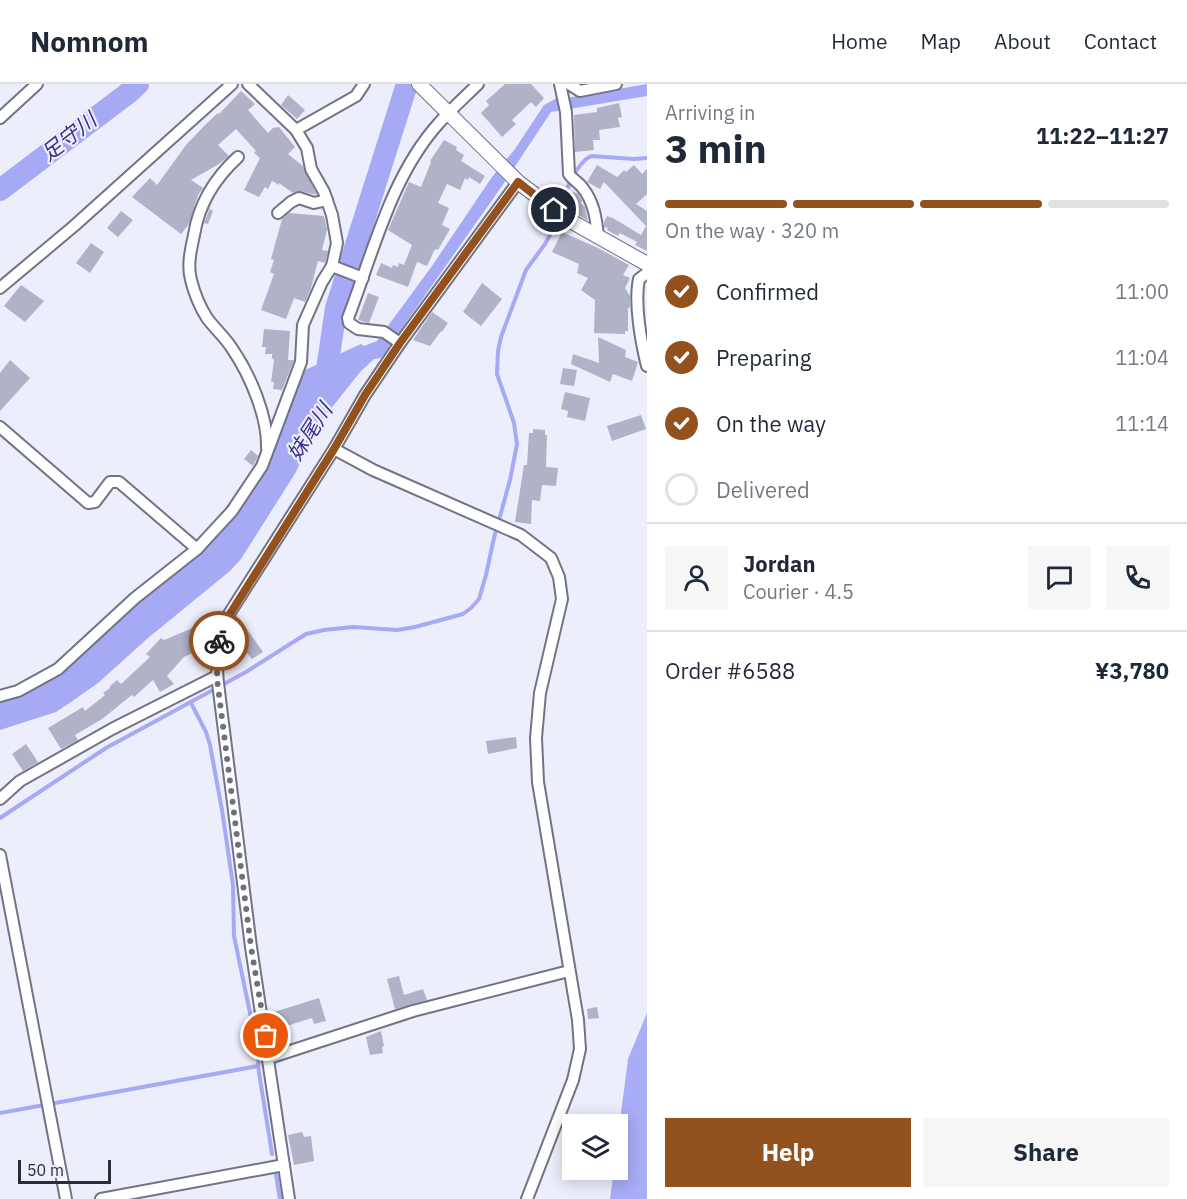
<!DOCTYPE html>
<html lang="en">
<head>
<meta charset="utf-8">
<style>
	:root { --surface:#fff; --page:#f6f6f7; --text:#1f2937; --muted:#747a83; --line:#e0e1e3; --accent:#93511e }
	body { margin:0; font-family:"IBM Plex Sans","Noto Sans JP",sans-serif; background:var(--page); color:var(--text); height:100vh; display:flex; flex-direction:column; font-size:22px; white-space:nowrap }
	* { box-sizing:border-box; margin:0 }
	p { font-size:20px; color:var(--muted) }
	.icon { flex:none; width:33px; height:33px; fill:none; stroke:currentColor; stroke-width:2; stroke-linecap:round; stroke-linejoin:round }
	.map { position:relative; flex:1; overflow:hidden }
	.side { display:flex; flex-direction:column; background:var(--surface); width:540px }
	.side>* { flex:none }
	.tools { position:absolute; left:562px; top:1030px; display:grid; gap:12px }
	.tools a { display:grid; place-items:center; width:66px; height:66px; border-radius:0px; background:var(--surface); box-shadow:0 3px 15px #0003; font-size:30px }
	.scale { position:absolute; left:18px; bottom:15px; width:93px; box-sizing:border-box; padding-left:6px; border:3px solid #2c2c35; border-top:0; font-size:16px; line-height:21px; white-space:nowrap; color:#2c2c35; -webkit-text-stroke:4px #edeefb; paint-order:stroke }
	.pin { position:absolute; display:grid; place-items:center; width:51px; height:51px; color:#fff; margin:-26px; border:3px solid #fff; border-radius:50%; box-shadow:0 2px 6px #0007 }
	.courier { position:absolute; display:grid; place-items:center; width:60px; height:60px; margin:-30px; border:4px solid #93511e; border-radius:50%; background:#fff; color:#222; box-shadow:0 2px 8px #0007 }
	.overview em { font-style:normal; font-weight:700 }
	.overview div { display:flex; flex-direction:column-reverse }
	.overview { display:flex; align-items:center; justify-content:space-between; height:102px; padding:0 18px }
	h1 { font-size:39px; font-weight:700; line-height:45px }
	.bar { display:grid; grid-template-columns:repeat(4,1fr); gap:9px 6px; align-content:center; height:72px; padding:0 18px }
	.bar i { height:8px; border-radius:4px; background:var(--line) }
	.bar .active { background:var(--accent) }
	.bar p { grid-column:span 4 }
	.line { display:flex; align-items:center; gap:15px; padding:0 18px; border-top:2px solid var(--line) }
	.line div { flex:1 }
	.round { display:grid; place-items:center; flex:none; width:63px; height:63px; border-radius:0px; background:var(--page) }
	ol { padding:0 18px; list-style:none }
	li { display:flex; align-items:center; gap:18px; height:66px }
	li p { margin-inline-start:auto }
	li .icon { padding:6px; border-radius:50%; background:var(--accent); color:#fff; stroke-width:4 }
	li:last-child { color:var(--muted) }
	li i { width:33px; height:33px; border:3px solid var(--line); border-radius:50% }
	.cta { display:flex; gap:12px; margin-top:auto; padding:12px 18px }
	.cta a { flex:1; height:69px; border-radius:0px; background:var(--accent); color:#fff; font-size:24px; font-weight:700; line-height:69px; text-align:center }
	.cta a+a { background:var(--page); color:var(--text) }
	header { display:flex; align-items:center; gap:36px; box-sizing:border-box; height:84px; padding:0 30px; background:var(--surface); border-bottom:2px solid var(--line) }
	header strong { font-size:28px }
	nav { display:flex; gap:33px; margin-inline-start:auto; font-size:21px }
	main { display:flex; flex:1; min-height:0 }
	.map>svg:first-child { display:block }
	.forest { fill:#a9acf6 }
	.water { fill:#a6a9f3 }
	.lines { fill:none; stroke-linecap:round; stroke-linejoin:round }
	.stream { stroke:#a6a9f3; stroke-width:4 }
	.river { stroke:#a6a9f3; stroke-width:22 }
	.building { fill:#b0b2c7 }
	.minor-casing { stroke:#717386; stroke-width:14 }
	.secondary-casing { stroke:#717386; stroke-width:16 }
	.minor { stroke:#fff; stroke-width:10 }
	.secondary { stroke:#fff; stroke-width:14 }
	.done { stroke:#70707a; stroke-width:6; stroke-dasharray:0 10.8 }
	.route { stroke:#93511e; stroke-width:8 }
	.labels { text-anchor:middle; stroke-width:4.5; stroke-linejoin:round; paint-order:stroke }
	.water-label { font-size:21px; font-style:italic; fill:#3a3287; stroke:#edeefb }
</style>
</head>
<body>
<header>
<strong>Nomnom</strong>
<nav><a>Home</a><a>Map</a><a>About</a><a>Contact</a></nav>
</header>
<main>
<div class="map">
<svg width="647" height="1115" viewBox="0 0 647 1115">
	<rect width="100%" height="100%" fill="#edeefb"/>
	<path class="forest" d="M647 929V1115H610L614 1086H618V1052L628 975Z"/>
	<path class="water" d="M647 0V12L551 28 502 102 381 274 374 275 361 287 317 342 296 388 241 475 230 487 148 554 98 599 71 618 56 628 0 646V616L29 607 52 593 138 517 178 486 272 370 305 286 361 260 364 262 377 257 432 182 492 93 515 65 544 21 557 14H566Z"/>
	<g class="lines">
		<g class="stream">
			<path d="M560 125C564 110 576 79 591 72L634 75 647 74"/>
			<path d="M191 619 206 648 210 661 222 726 233 801 234 852 259 972 258 982 272 1070"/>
			<path d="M0 734 106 664 246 588 306 550 324 546 353 543 397 546 415 543 463 530 471 524 479 515 486 491 494 454 510 396 517 360 514 339 497 290 498 267 501 253 526 186 545 160 555 142 558 132"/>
			<path d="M0 1029 258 982"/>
			<path d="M276 1091 280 1115"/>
		</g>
		<g class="river">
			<path d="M0 106 127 10 138 0"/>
			<path d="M324 306 336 224 407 0"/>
		</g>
	</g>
	<g class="building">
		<path d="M505 0H531L544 14 536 23 531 18 512 36 516 40 502 53 481 29 489 21 486 17Z"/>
		<path d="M241 7 255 20 248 26 268 49 273 44 279 43 295 63 288 70 303 82 317 111 300 107 293 109 279 99V101L272 97 268 105 265 103 259 113 244 106 260 74 254 69 256 67 236 45 218 61 229 72 219 80 191 96 203 104 198 111 189 140 181 150 132 113 150 94 157 101 186 61 207 39 218 29 219 30Z"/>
		<path d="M288 11 305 26 297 35 281 21Z"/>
		<path d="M619 19 622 33 618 34 620 43 599 46 600 56H593L594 66 575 68 574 31 597 28V24Z"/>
		<path d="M444 56 457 63 456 66 464 71 461 77 485 92 480 100 469 93 468 96 465 94 460 106 447 100 438 119 449 124 442 141 450 145 438 166 435 165 427 182 417 178 408 203 376 191 381 179 392 184 393 181 398 183 399 179 404 181 412 161 388 146 409 98 421 103 431 78 430 77Z"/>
		<path d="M597 81 617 93 624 86 626 88 634 81 642 90 647 85V110L636 120 647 127V167L635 161 637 158 620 149 618 152 607 146 608 144 604 143V138L607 132 613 134 641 151 646 142 604 98 600 105 587 98Z"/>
		<path d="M573 108 578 110 582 117 581 119 585 123 588 137 566 123Z"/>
		<path d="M212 119 210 125 213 127 208 140 204 139Z"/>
		<path d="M121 127 133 136 118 153 107 144Z"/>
		<path d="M289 129 324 132 327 146 322 166 328 167 325 179 318 177 311 204 305 218 294 214 286 235 261 226 274 190 270 188 274 176 271 175 282 135Z"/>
		<path d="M562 148 598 164 629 181 623 191 630 194 625 204 630 212V223L628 224V247H625V250L594 249 595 216 581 206 588 194 577 189 579 180 552 168Z"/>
		<path d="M91 159 104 168 90 189 76 179Z"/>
		<path d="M482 199 502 215 481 242 463 228Z"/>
		<path d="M21 201 44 217 25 238 4 222Z"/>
		<path d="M368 209 379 213 369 239 358 236Z"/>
		<path d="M432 228 448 239 442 248 441 247 430 262 413 256Z"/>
		<path d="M264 245 290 247 288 276H294L282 306 273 305 274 298H271L274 276 272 274V270H265L266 263H262Z"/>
		<path d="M598 253 626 266 625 273 638 278 632 297 613 290 610 298 571 280 573 270 599 279Z"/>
		<path d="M10 276 30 294 0 327V289Z"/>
		<path d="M563 284 577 286 574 302 560 300Z"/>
		<path d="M565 308 590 314 585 337 567 333 568 327 561 325Z"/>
		<path d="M641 331 646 345 612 357 607 342Z"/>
		<path d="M533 345 545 346V351H547L546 383 558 384 556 402 542 401 540 417 532 416 531 440 515 438 524 381H527L529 349H533Z"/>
		<path d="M251 366 258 372 253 382 244 375Z"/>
		<path d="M242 538 263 568 252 575 247 569 233 579 226 568V565L237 557 230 548 231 546Z"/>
		<path d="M195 543 203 564 184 573 167 592 174 600 160 608 153 596 134 613 132 611 102 635 75 651 78 656 61 665 48 644 83 623 85 627 105 611 103 609 110 604V602L117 596 121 600 150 573 146 570 161 554 164 556Z"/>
		<path d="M516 653 517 664 488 670 486 657Z"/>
		<path d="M26 660 38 678 23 687 12 670Z"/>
		<path d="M399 892 404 911 423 905 427 916 395 925 387 895Z"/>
		<path d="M319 914 326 937 314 940 312 934 280 944 274 928Z"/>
		<path d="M597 923 599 934 588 935 587 925Z"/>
		<path d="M381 947 384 962 382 963 383 969 370 971 366 953Z"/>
		<path d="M302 1048 304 1053 311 1052 314 1077 294 1081 288 1051Z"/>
	</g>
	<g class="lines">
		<g class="minor-casing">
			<g id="minor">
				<path d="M248 0 296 46 356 12 364 0"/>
				<path d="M560 0 566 28 569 90C572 95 578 98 582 103 594 118 596 134 598 152"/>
				<path d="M569 0 580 7 616 0"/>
				<path d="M0 34 37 0"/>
				<path d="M238 73C215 94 199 119 194 151 191 165 187 181 191 196 194 208 200 223 207 234 215 245 226 254 233 266 250 291 268 333 267 364"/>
				<path d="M278 129 291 118 299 114 314 119 327 116"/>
				<path d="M332 182 363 194"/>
				<path d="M647 189 639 195C634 219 641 258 647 282"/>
				<path d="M0 204 74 142 232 0"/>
				<path d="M400 259 384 248 358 245 349 239 348 234C373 169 391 92 439 39 451 25 465 13 478 0"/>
				<path d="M0 343 88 419 95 418 110 398H119L197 465"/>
				<path d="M334 365 373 386 521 451 551 474 559 493 562 515 540 609 536 654 538 698 578 936 580 965 573 996 527 1115"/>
				<path d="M0 612 18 607 58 585 135 514 197 465 232 427 262 382 301 278 303 241 322 198 332 182 337 159 332 131 324 108 311 85 307 64 296 46"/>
				<path d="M0 715 20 697 112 645 217 592"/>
				<path d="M0 771 66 1115"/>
				<path d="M269 974 413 927 569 887"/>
				<path d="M101 1115 284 1081"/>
				<path d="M289 1115 251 863 218 599C215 573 219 553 229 530L334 365 365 311 400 259 518 98"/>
			</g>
		</g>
		<g class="secondary-casing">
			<path id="secondary" d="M419 0 518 98 567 135 647 180"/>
		</g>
		<use href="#minor" class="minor"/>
		<use href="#secondary" class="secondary"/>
	</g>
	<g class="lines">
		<path class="done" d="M219 557 217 568V595L251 863 266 952"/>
		<path class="route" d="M219 557 230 530 334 365 365 311 400 259 518 98 554 126"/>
	</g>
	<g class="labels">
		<g class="water-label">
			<text transform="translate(69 53) rotate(-38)" y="7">足守川</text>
			<text transform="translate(310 348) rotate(-57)" y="7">妹尾川</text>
		</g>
	</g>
</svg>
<div class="tools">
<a><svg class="icon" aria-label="layers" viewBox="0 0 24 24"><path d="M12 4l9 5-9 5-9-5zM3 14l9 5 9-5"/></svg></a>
</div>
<div class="scale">50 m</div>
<div class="pin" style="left:266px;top:952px;background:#ea580c"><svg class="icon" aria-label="bag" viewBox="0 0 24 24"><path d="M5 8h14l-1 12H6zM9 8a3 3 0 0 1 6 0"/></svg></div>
<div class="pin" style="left:554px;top:126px;background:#1f2937"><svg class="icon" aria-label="home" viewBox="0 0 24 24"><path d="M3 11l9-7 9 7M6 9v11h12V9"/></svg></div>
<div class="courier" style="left:219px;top:557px"><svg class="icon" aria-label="bike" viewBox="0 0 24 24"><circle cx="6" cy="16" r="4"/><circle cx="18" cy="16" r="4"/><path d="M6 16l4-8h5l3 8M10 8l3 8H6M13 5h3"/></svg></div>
</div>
<section class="side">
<div class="overview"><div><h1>3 min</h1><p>Arriving in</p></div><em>11:22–11:27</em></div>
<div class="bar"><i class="active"></i><i class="active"></i><i class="active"></i><i></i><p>On the way · 320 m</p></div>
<ol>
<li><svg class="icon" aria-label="check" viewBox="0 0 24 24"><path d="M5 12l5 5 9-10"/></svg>Confirmed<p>11:00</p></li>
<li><svg class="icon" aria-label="check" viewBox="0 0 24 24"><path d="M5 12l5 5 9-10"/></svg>Preparing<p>11:04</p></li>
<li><svg class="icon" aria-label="check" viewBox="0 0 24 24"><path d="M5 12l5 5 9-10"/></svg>On the way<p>11:14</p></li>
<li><i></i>Delivered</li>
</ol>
<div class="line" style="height:108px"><a class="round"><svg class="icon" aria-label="person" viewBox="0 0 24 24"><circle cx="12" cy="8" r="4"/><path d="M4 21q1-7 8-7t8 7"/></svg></a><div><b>Jordan</b><p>Courier · 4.5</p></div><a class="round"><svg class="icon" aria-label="chat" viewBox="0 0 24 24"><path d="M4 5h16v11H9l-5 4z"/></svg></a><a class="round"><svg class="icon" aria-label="phone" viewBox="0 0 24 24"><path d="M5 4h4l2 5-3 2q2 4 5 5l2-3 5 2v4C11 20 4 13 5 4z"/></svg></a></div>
<div class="line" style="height:78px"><div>Order #6588</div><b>¥3,780</b></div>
<div class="cta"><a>Help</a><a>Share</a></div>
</section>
</main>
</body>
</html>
